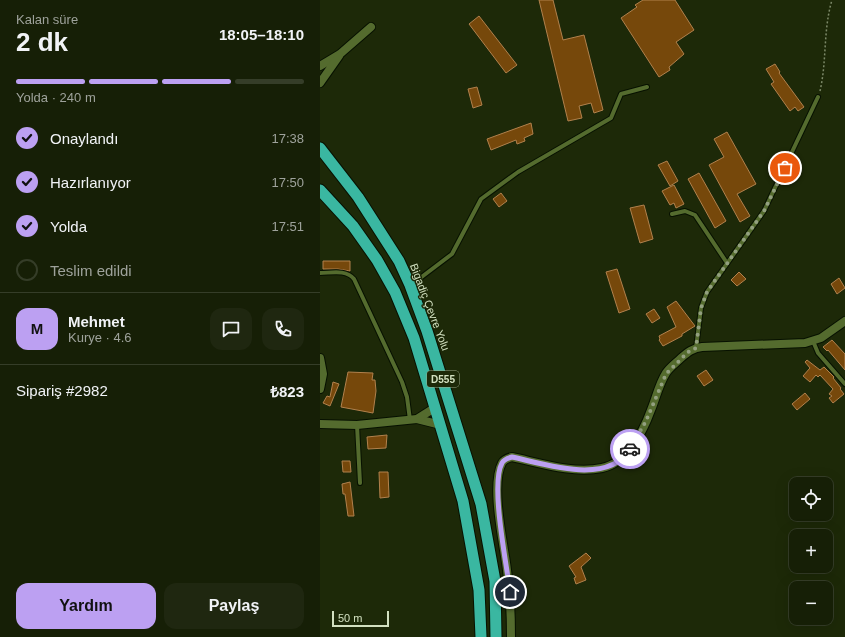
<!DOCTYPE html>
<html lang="tr">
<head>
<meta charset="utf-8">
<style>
	:root { --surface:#161f06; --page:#1f2710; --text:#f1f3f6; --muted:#9ea29b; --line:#353d28; --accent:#bca0f2 }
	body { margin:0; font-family:Helvetica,sans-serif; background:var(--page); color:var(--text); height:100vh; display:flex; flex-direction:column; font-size:15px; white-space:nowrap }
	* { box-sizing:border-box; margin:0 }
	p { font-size:13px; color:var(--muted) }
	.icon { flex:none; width:22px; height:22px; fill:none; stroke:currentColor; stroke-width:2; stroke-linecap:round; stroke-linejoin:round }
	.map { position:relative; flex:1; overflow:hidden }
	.details { display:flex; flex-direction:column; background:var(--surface); width:320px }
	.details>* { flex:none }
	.buttons { position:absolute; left:469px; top:477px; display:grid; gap:8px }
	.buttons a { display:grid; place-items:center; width:44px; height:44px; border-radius:8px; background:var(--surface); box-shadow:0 4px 16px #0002,0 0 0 1px var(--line); font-size:20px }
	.scale { position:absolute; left:12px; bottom:10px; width:57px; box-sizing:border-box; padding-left:4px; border:2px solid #d2e0c0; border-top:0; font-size:11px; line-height:14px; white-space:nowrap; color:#d2e0c0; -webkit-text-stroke:3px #1d2908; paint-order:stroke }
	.pin { position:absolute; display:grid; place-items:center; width:34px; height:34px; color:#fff; margin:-17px; border:2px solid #fff; border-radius:50%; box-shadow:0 1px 4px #0007 }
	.courier { position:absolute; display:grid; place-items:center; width:40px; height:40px; margin:-20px; border:3px solid #bca0f2; border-radius:50%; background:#fff; color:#222; box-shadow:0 1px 5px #0007 }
	.headline em { font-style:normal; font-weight:700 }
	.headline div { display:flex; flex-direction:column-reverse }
	.headline { display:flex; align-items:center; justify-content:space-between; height:68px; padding:0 16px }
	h1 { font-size:26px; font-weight:700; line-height:30px }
	.bar { display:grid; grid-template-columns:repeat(4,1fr); gap:6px 4px; align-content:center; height:48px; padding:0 16px }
	.bar i { height:5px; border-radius:3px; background:var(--line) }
	.bar .selected { background:var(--accent) }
	.bar p { grid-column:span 4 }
	.line { display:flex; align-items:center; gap:10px; padding:0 16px; border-top:1px solid var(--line) }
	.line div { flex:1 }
	.round { display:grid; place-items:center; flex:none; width:42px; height:42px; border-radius:12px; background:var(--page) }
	ol { padding:0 16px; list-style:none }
	li { display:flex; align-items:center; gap:12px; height:44px }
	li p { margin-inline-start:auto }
	li .icon { padding:4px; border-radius:50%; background:var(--accent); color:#111; stroke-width:4 }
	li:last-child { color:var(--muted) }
	li i { width:22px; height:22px; border:2px solid var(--line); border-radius:50% }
	.button { display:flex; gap:8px; margin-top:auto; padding:8px 16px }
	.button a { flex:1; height:46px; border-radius:12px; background:var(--accent); color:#111; font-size:16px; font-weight:700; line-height:46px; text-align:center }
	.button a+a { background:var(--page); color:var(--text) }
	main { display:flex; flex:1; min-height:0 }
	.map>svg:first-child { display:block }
	.building { fill:#76480b; stroke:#b1814d }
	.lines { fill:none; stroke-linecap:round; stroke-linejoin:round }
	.service-casing { stroke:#071100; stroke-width:6 }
	.minor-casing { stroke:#071100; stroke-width:10 }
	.trunk-casing { stroke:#071100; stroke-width:13 }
	.path { stroke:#7c8968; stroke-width:1.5; stroke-dasharray:2 2; stroke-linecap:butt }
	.service { stroke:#546b2e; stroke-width:4 }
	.minor { stroke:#546b2e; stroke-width:8 }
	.trunk { stroke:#3ab7a1; stroke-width:11 }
	.done { stroke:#93a080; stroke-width:4; stroke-dasharray:0 7.2 }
	.route { stroke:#bca0f2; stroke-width:5 }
	.labels { text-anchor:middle; stroke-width:3; stroke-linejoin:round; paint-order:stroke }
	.shield { fill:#1d2908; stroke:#9ca989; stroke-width:1 }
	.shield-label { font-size:10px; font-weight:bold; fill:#d2e0c0 }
	.street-label { font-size:11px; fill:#d2e0c0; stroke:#1d2908 }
</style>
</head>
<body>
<main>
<section class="details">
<div class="headline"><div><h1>2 dk</h1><p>Kalan süre</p></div><em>18:05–18:10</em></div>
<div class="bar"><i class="selected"></i><i class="selected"></i><i class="selected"></i><i></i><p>Yolda · 240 m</p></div>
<ol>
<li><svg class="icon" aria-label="check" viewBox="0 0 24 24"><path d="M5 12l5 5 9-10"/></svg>Onaylandı<p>17:38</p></li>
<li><svg class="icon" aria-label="check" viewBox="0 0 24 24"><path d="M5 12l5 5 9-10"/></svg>Hazırlanıyor<p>17:50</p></li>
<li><svg class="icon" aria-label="check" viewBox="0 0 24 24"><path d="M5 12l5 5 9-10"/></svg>Yolda<p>17:51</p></li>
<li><i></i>Teslim edildi</li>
</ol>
<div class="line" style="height:72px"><b class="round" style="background:var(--accent);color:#111">M</b><div><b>Mehmet</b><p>Kurye · 4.6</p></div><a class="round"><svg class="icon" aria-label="chat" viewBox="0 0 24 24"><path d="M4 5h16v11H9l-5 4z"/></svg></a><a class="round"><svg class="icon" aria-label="phone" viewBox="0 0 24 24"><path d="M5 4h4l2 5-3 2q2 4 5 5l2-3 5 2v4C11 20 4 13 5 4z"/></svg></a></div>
<div class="line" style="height:52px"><div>Sipariş #2982</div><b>₺823</b></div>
<div class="button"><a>Yardım</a><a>Paylaş</a></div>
</section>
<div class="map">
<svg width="525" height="637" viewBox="0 0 525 637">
	<rect width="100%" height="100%" fill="#1d2908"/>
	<g class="building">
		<path d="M219 0H233L243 40 264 35 283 110 274 113 271 103 259 106 262 118 248 121Z"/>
		<path d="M323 0H355L374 30 356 42 364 54 349 67 350 70 339 77 301 18 317 7 315 5Z"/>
		<path d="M159 16 197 65 186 73 149 24Z"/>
		<path d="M455 64 460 72 459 73 484 107 478 111 475 107 470 111 451 84 454 82 446 69Z"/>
		<path d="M157 87 162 105 153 108 148 89Z"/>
		<path d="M211 123 213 134 204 138 205 141 197 144 196 140 171 150 167 139Z"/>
		<path d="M407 132 436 184 417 194 430 216 420 222 389 165 404 157 394 139Z"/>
		<path d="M347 161 358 181 350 186 338 165Z"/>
		<path d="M379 173 406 221 395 228 368 179Z"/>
		<path d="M354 185 364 204 356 208 354 203 350 205 342 191Z"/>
		<path d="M181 193 187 201 179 207 173 199Z"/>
		<path d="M324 205 333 239 320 243 310 208Z"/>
		<path d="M3 261H30V271L18 269H3Z"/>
		<path d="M297 269 310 309 299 313 286 272Z"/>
		<path d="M419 272 426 279 417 286 411 280Z"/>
		<path d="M519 278 525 288 517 294 511 284Z"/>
		<path d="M356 301 375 326 362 334V336L343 346 339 340 340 339 339 336 356 327 347 307Z"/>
		<path d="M334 309 340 318 332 323 326 314Z"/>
		<path d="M512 340 525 354V370L508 350 507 351 503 347Z"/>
		<path d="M487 360 500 370 504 367 514 377 513 378 521 388 520 389 524 394 513 403 509 398 512 396 509 394 513 389 500 375 498 377 496 375 490 382 483 376 490 368 485 362Z"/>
		<path d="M386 370 393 380 384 386 377 376Z"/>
		<path d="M28 372 53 373 52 380H55L56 391 53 413 21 407Z"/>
		<path d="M13 382 19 384 10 406 3 403 7 396 10 397Z"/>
		<path d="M485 393 490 399 477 410 472 404Z"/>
		<path d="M67 435 66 448 48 449 47 437Z"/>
		<path d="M22 461H30L31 472H23Z"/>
		<path d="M59 472H68L69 497 60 498Z"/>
		<path d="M30 482 34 516H28L25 494H23L22 484Z"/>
		<path d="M266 553 271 558 261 567 266 580 256 584 254 578 256 577 249 566Z"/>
	</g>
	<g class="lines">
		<g class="service-casing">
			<g id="service">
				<path d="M352 214 365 211 375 215 407 263"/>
				<path d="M0 273C11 273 26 269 34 279L82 382 87 397 90 420"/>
				<path d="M91 285 132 254 161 199 198 172 291 118 301 94 327 87"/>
				<path d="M493 341 498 353 525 384"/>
				<path d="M376 348 381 308 387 292 444 211 498 97"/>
				<path d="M37 425 40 483"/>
			</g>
		</g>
		<g class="minor-casing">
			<g id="minor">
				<path d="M0 66 20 54 51 27"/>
				<path d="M0 83 19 56"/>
				<path d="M0 358 3 374 0 389"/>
				<path d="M97 419 121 425"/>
				<path d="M0 424 37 425 97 419 116 407"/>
				<path d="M191 637C191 614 190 592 187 570 184 544 170 486 182 463 184 459 188 458 192 457 220 463 253 474 282 468 307 463 323 432 331 410 336 398 339 384 346 373 350 367 356 363 361 358 368 352 373 348 382 347L485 343 501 338 525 321"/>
			</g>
		</g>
		<g class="trunk-casing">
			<g id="trunk">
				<path d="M0 148 38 197 79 261 90 285 107 331 161 504 175 581 176 637"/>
				<path d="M0 190 33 226 57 260 75 292 94 338 143 501 159 590 161 637"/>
			</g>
		</g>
		<path class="path" d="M500 91C507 61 503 30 512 0"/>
		<use href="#service" class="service"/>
		<use href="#minor" class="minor"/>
		<use href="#trunk" class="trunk"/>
	</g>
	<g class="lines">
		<path class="done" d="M310 449 326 421 346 374 368 352 376 348 381 308 387 292 444 211 465 168"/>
		<path class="route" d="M190 592C187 565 170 485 182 463 184 459 188 458 192 457 225 464 288 486 310 449"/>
	</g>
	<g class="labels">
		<rect class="shield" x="107" y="371" width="32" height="16" rx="3"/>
		<g class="shield-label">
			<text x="123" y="383">D555</text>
		</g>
		<g class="street-label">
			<text transform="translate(110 307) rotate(69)" y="4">Bigadiç Çevre Yolu</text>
		</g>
	</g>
</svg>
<div class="buttons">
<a><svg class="icon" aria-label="locate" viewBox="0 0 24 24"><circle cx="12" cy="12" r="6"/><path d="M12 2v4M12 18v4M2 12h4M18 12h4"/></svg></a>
<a>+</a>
<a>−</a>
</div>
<div class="scale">50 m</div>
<div class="pin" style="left:465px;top:168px;background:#ea580c"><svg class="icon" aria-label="bag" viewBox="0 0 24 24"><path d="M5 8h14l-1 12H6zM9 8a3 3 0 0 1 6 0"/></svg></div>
<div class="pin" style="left:190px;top:592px;background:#1f2937"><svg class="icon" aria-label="home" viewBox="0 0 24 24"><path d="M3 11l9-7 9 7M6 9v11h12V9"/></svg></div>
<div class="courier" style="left:310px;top:449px"><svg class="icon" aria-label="car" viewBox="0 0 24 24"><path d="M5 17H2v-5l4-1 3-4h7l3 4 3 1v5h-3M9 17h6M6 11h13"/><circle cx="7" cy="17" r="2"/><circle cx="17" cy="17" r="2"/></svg></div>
</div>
</main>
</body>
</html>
